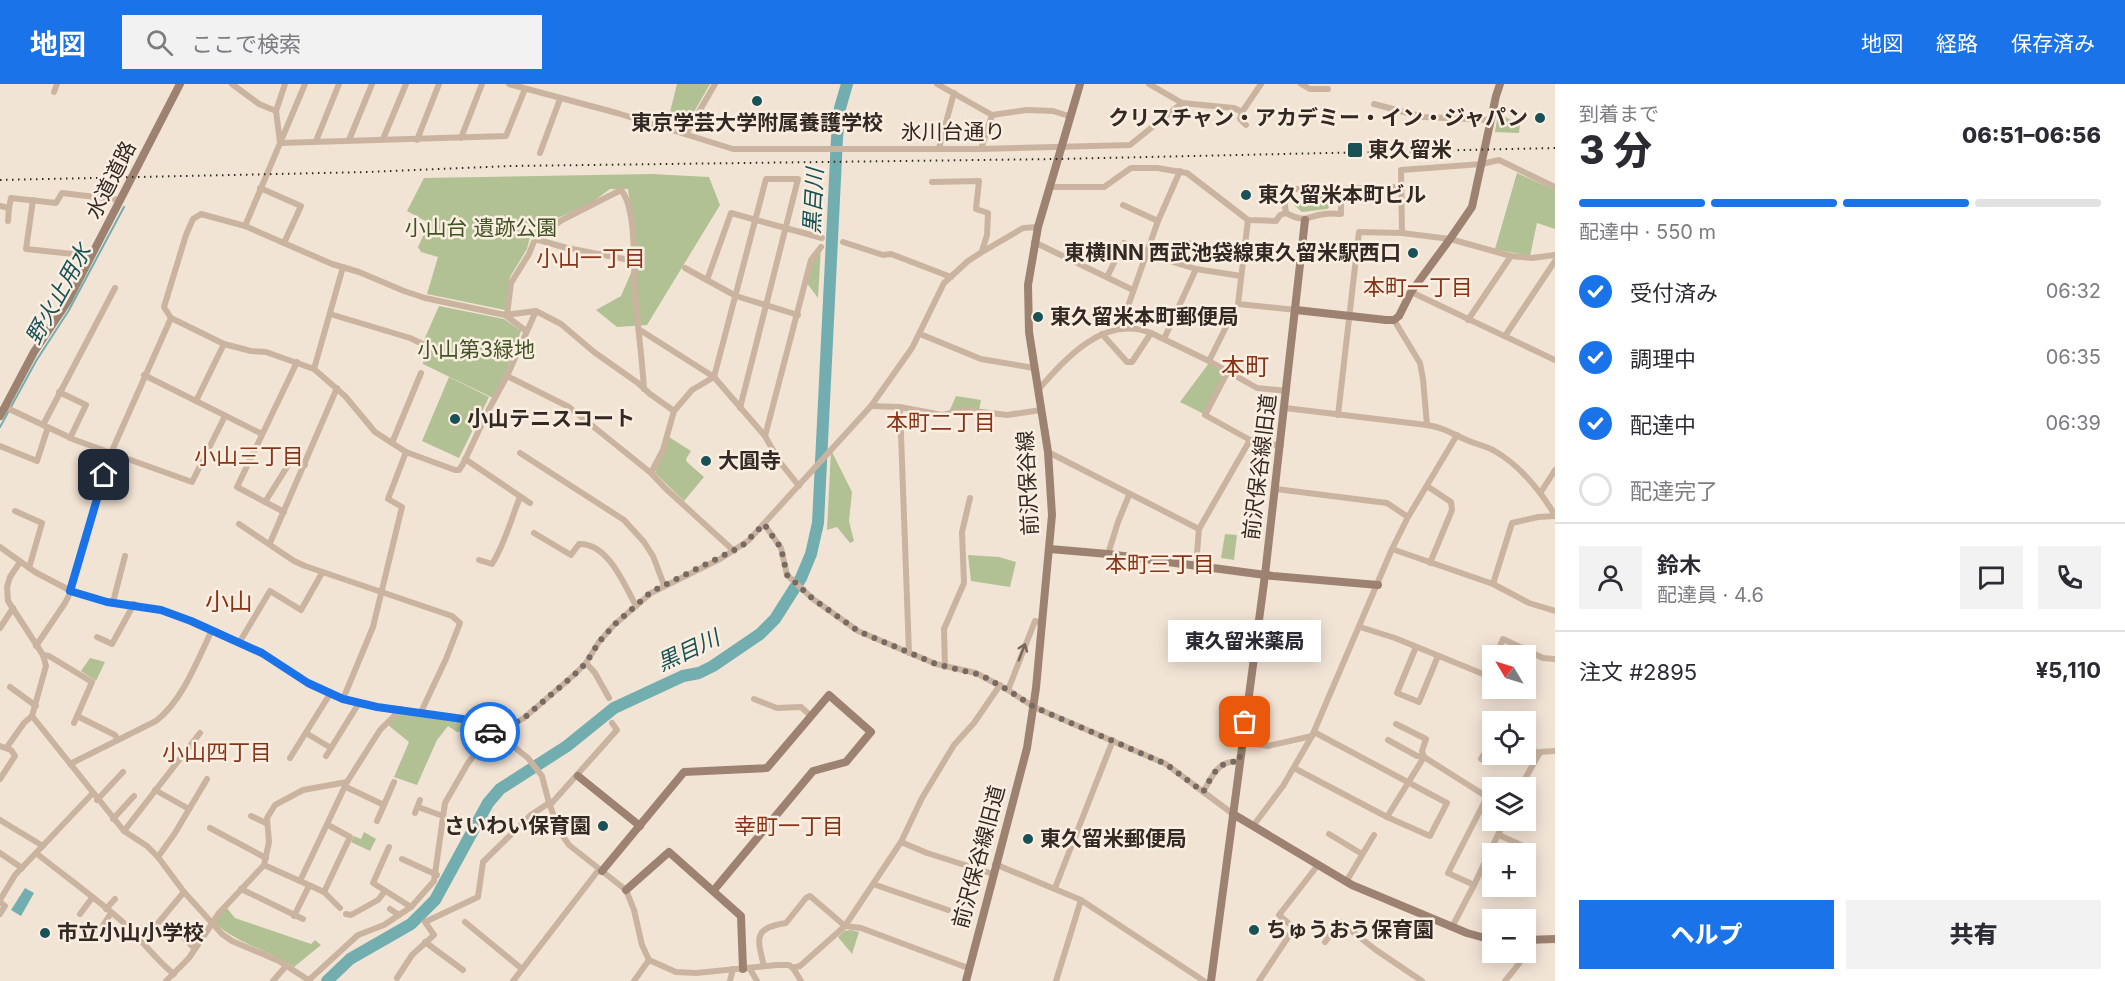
<!DOCTYPE html>
<html lang="ja">
<head>
<meta charset="utf-8">
<style>
	:root { --surface:#fff; --page:#f2f2f3; --text:#2b2b33; --muted:#7c7c81; --line:#e1e1e2; --accent:#1a73e8 }
	body { margin:0; font-family:Inter,"Noto Sans JP",sans-serif; background:var(--page); color:var(--text); height:100vh; display:flex; flex-direction:column; font-size:22px; white-space:nowrap }
	* { box-sizing:border-box; margin:0 }
	p { font-size:20px; color:var(--muted) }
	.icon { flex:none; width:33px; height:33px; fill:none; stroke:currentColor; stroke-width:2; stroke-linecap:round; stroke-linejoin:round }
	.map { position:relative; flex:1; overflow:hidden }
	.drawer { display:flex; flex-direction:column; background:var(--surface); width:570px }
	.drawer>* { flex:none }
	.needle { width:39px; rotate:308deg }
	.tools { position:absolute; left:1482px; top:561px; display:grid; gap:12px }
	.tools a { display:grid; place-items:center; width:54px; height:54px; border-radius:0px; background:var(--surface); box-shadow:0 3px 15px #0003; font-size:30px }
	.pin { position:absolute; display:grid; place-items:center; width:51px; height:51px; color:#fff; margin:-26px; border-radius:12px; box-shadow:0 3px 9px #0006 }
	.courier { position:absolute; display:grid; place-items:center; width:60px; height:60px; margin:-30px; border:4px solid #1a73e8; border-radius:50%; background:#fff; color:#222; box-shadow:0 2px 8px #0007 }
	.bubble { position:absolute; height:42px; border-radius:0px; background:var(--surface); box-shadow:0 3px 15px #0003; font-size:20px; font-weight:800; line-height:42px; text-align:center }
	.head em { font-style:normal; font-weight:800 }
	.head div { display:flex; flex-direction:column-reverse }
	.head { display:flex; align-items:center; justify-content:space-between; height:102px; padding:0 24px }
	h1 { font-size:39px; font-weight:800; line-height:45px }
	.bar { display:grid; grid-template-columns:repeat(4,1fr); gap:9px 6px; align-content:center; height:72px; padding:0 24px }
	.bar i { height:8px; border-radius:4px; background:var(--line) }
	.bar .selected { background:var(--accent) }
	.bar p { grid-column:span 4 }
	.line { display:flex; align-items:center; gap:15px; padding:0 24px; border-top:2px solid var(--line) }
	.line div { flex:1 }
	.round { display:grid; place-items:center; flex:none; width:63px; height:63px; border-radius:0px; background:var(--page) }
	ol { padding:0 24px; list-style:none }
	li { display:flex; align-items:center; gap:18px; height:66px }
	li p { margin-inline-start:auto }
	li .icon { padding:6px; border-radius:50%; background:var(--accent); color:#fff; stroke-width:4 }
	li:last-child { color:var(--muted) }
	li i { width:33px; height:33px; border:3px solid var(--line); border-radius:50% }
	.action { display:flex; gap:12px; margin-top:auto; padding:12px 24px }
	.action a { flex:1; height:69px; border-radius:0px; background:var(--accent); color:#fff; font-size:24px; font-weight:800; line-height:69px; text-align:center }
	.action a+a { background:var(--page); color:var(--text) }
	header { display:flex; align-items:center; gap:36px; box-sizing:border-box; height:84px; padding:0 30px; background:var(--accent); color:#fff }
	header strong { font-size:28px }
	nav { display:flex; gap:33px; margin-inline-start:auto; font-size:21px }
	.search { width:420px; height:54px; background:var(--page); display:flex; align-items:center; gap:15px; box-sizing:border-box; padding:0 21px; border-radius:0px; color:var(--muted); font-size:22px }
	main { display:flex; flex:1; min-height:0 }
	.map>svg:first-child { display:block }
	.green { fill:#b2c194 }
	.water { fill:#72adb0 }
	.lines { fill:none; stroke-linecap:round; stroke-linejoin:round }
	.stream { stroke:#72adb0; stroke-width:2 }
	.river { stroke:#72adb0; stroke-width:12 }
	.street { stroke:#cab4a0; stroke-width:6 }
	.secondary { stroke:#9d8272; stroke-width:8 }
	.rail { stroke:#332924; stroke-width:2; stroke-dasharray:1.5 4.5; stroke-linecap:butt }
	.oneway { stroke:#77685c }
	.done { stroke:#766a62; stroke-width:6; stroke-dasharray:0 10.8 }
	.route { stroke:#1a73e8; stroke-width:8 }
	.poi-dot { fill:#185257; stroke:#faeee1; stroke-width:2 }
	.labels { text-anchor:middle; stroke-width:5; stroke-linejoin:round; paint-order:stroke }
	.poi-label { font-size:21px; font-weight:bold; fill:#332924; stroke:#faeee1; text-anchor:start }
	.street-label { font-size:21px; fill:#332924; stroke:#faeee1 }
	.park-label { font-size:21px; fill:#425326; stroke:#faeee1 }
	.water-label { font-size:22px; font-style:italic; fill:#185257; stroke:#faeee1 }
	.neighbourhood-label { font-size:22px; fill:#873419; stroke:#faeee1 }
	.quarter-label { font-size:24px; fill:#873419; stroke:#faeee1 }
</style>
</head>
<body>
<header>
<strong>地図</strong>
<div class="search"><svg class="icon" aria-label="search" viewBox="0 0 24 24"><circle cx="10" cy="10" r="6"/><path d="M15 15l6 6"/></svg>ここで検索</div>
<nav><a>地図</a><a>経路</a><a>保存済み</a></nav>
</header>
<main>
<div class="map">
<svg width="1555" height="897" viewBox="0 0 1555 897">
	<rect width="100%" height="100%" fill="#f2e4d5"/>
	<g class="green">
		<path d="M677 0H710L683 47 668 36Z"/>
		<path d="M1498 29 1520 41 1519 49 1495 48Z"/>
		<path d="M1517 89 1555 106V145L1537 139 1530 172 1495 165Z"/>
		<path d="M652 90 709 93 720 121 647 241 617 243 596 226 621 212 637 175 628 105H610L590 120 555 135 530 153 527 165 510 193 505 226 427 210 438 173 421 168 418 163 429 139 407 127 424 94Z"/>
		<path d="M1322 111 1330 114 1332 120 1327 125 1302 128 1294 121 1297 117 1316 116Z"/>
		<path d="M821 163 818 214 806 198 811 176Z"/>
		<path d="M439 222 504 235 521 247 505 291 493 314 423 280 424 256Z"/>
		<path d="M1209 279 1228 288 1204 330 1180 318Z"/>
		<path d="M449 293 489 313 459 374 422 357Z"/>
		<path d="M956 312 981 316 979 326 949 328Z"/>
		<path d="M669 353 691 367 686 375 687 378 704 393 684 417 655 389Z"/>
		<path d="M831 366 852 408 849 437 854 457 850 459 837 443 827 446Z"/>
		<path d="M1225 450 1237 451 1234 476 1221 474Z"/>
		<path d="M968 471 999 473 1016 478 1010 503 971 497Z"/>
		<path d="M90 574 105 578 96 597 81 587Z"/>
		<path d="M402 627 462 637 479 645 472 650 462 647 457 648 448 642 437 656 417 701 394 693 409 658 388 641Z"/>
		<path d="M364 748 376 755 370 767 351 758 354 752 361 755Z"/>
		<path d="M226 823 235 834 311 860 315 856 321 861 294 883C268 866 238 860 215 839Z"/>
		<path d="M851 846 859 848 852 870 838 853 844 847Z"/>
	</g>
	<path class="water" d="M25 804 34 809 21 832 11 826Z"/>
	<g class="lines">
		<path class="stream" d="M0 343 36 277 69 226 124 123"/>
		<path class="river" d="M327 897 350 875 411 840 435 816 488 719 500 705 567 662 614 624 683 592 699 589 713 582 760 550 775 535 801 494 811 470 818 439 837 54 840 24 847 0"/>
		<g class="street">
			<path d="M232 0 259 20 276 27"/>
			<path d="M509 0 617 29 733 65H981L1130 61 1182 19"/>
			<path d="M937 0 992 31 1026 26 1053 27 1069 32"/>
			<path d="M1149 0 1182 19 1234 24 1242 28"/>
			<path d="M1301 0 1310 5H1328"/>
			<path d="M54 8 57 0"/>
			<path d="M1374 20 1423 33 1491 36"/>
			<path d="M1246 41 1240 35 1242 28 1261 0"/>
			<path d="M686 50 715 0"/>
			<path d="M461 54 482 0"/>
			<path d="M383 55 406 0"/>
			<path d="M349 56 372 0"/>
			<path d="M417 56 439 0"/>
			<path d="M316 57 339 0"/>
			<path d="M280 58 276 27 285 0"/>
			<path d="M280 59 506 52 525 5"/>
			<path d="M939 64 954 9"/>
			<path d="M981 65 992 31"/>
			<path d="M540 69 560 15"/>
			<path d="M932 98 979 97 976 125 988 129 987 151 982 167"/>
			<path d="M1049 103H1104L1131 84H1157L1187 89 1248 136 1276 137 1280 131 1286 129"/>
			<path d="M260 104 301 122 284 159"/>
			<path d="M1290 105H1341V130C1336 130 1330 129 1325 130 1306 132 1307 140 1286 129 1284 120 1284 112 1290 105Z"/>
			<path d="M1341 105 1401 103"/>
			<path d="M33 116 26 165 92 172"/>
			<path d="M1123 121 1158 137"/>
			<path d="M0 122 9 124 8 137"/>
			<path d="M9 124 11 114 56 119 62 109 121 116"/>
			<path d="M1248 136 1238 220 1296 226"/>
			<path d="M245 142 305 0"/>
			<path d="M1402 149 1401 86 1482 80 1499 76 1555 103"/>
			<path d="M535 155 567 164 635 177"/>
			<path d="M843 158 883 171 891 170 951 193"/>
			<path d="M1034 158 1133 206"/>
			<path d="M1147 170 1196 185 1241 192"/>
			<path d="M1180 180 1189 159"/>
			<path d="M685 184 736 212 798 231"/>
			<path d="M1107 193 1124 159"/>
			<path d="M707 196 731 129 822 154"/>
			<path d="M1411 208 1555 276"/>
			<path d="M536 227 505 231 425 214 404 207 359 188 332 180 245 142 201 130 193 135 186 151 164 223 171 234 224 260 251 267 266 268 314 285 345 312 375 348 406 368 455 386H459L463 380 489 325 507 292 536 227 561 240 594 268 638 299 650 310 674 327"/>
			<path d="M330 230 410 254 429 263 431 261 434 262 435 266 432 268 429 267V263"/>
			<path d="M505 231 526 247"/>
			<path d="M507 231 511 199 529 170 535 155 562 136 621 106C637 125 633 182 635 207 637 239 642 272 644 305"/>
			<path d="M1394 236 1420 279 1423 295 1427 341"/>
			<path d="M1468 236 1511 172"/>
			<path d="M1120 245 1158 137 1180 87"/>
			<path d="M640 246 714 293 765 352 779 377 799 402"/>
			<path d="M920 250 981 275 1034 284"/>
			<path d="M1102 250 1127 278H1132L1151 249"/>
			<path d="M1505 252 1555 177"/>
			<path d="M1164 255 1196 185"/>
			<path d="M1209 277 1226 243"/>
			<path d="M314 285 343 183"/>
			<path d="M1228 287 1205 331 1250 356 1281 362"/>
			<path d="M144 291 262 350"/>
			<path d="M507 292 569 323 651 389 665 404 734 467"/>
			<path d="M1038 306C1065 275 1104 230 1151 249L1209 277 1257 304 1287 307"/>
			<path d="M59 308 86 321 70 354"/>
			<path d="M196 317 224 260"/>
			<path d="M871 322 900 323 942 331 965 326 1007 331 1041 326"/>
			<path d="M5 323 75 356 192 398 225 332"/>
			<path d="M900 323 909 569"/>
			<path d="M1285 324 1427 341C1441 343 1450 348 1462 354 1472 359 1483 361 1493 366 1520 381 1539 405 1555 431"/>
			<path d="M1338 331 1359 148 1402 149 1450 155 1511 172 1532 174 1555 171"/>
			<path d="M43 341 115 204"/>
			<path d="M765 352 811 176 821 163"/>
			<path d="M392 359 421 289"/>
			<path d="M0 362 37 377 48 343"/>
			<path d="M1048 368 1199 445"/>
			<path d="M520 369 624 436 644 458 653 472 664 501"/>
			<path d="M465 375 530 419"/>
			<path d="M651 389 663 366 674 327 692 306 714 293 766 95H798L740 324"/>
			<path d="M1427 402 1451 418 1452 426 1430 479"/>
			<path d="M1276 405 1387 419 1408 433"/>
			<path d="M1541 408 1555 386"/>
			<path d="M265 418 292 375 305 381"/>
			<path d="M15 427 42 439 29 484"/>
			<path d="M284 428 237 403 297 278"/>
			<path d="M239 440 294 477 305 482 452 532 460 539 446 575 421 628"/>
			<path d="M764 440 781 464 787 491 813 515 858 547 936 580 976 589 1008 606 1034 623 1166 680 1233 730"/>
			<path d="M534 449 571 471 579 460C608 459 624 500 636 522"/>
			<path d="M270 459 337 304"/>
			<path d="M0 463 35 488 71 507 107 518 161 526 191 537 262 569 308 599 325 608 359 620 463 635 499 651 528 674 542 692 549 719 560 748 569 761 626 806 634 826 642 861 649 876 676 888 696 889 777 881H789L793 884 800 882 845 842 901 758 922 714 954 661 974 639 1000 601"/>
			<path d="M1392 465 1493 500 1529 519 1555 527"/>
			<path d="M1108 470 1118 438 1129 411"/>
			<path d="M479 476 492 480C505 460 511 435 520 413"/>
			<path d="M20 478 10 493 7 503 8 517 43 571 46 582 32 632 124 747 147 762 158 773 184 808 222 850 232 857 279 877 310 897"/>
			<path d="M1196 481 1199 445 1250 356"/>
			<path d="M1493 500 1512 439 1538 433 1555 432"/>
			<path d="M113 518 125 472"/>
			<path d="M1360 543 1395 554 1488 592 1492 581"/>
			<path d="M0 544 13 524"/>
			<path d="M97 553 112 560 134 520"/>
			<path d="M239 559 270 507 301 526 322 489"/>
			<path d="M36 562 65 519 71 507 111 369 171 234"/>
			<path d="M1416 563 1397 609 1419 618 1438 572"/>
			<path d="M43 571 49 572 92 598 74 639"/>
			<path d="M1496 572 1503 555 1543 574 1555 575"/>
			<path d="M586 579 595 589 609 614"/>
			<path d="M945 583 944 545 964 499 962 448 970 414"/>
			<path d="M10 603 36 622"/>
			<path d="M1008 606 1035 537 1042 539"/>
			<path d="M343 615 373 543 402 423 388 415 406 368"/>
			<path d="M754 615 777 624 801 623 811 632"/>
			<path d="M77 632 115 651 118 656"/>
			<path d="M1491 640 1492 642"/>
			<path d="M306 649 331 664"/>
			<path d="M499 651 506 644 524 634 574 591 586 579 599 558 614 541 651 509 720 475 748 457 871 322 912 264 944 199 968 177 982 168 1023 144 1038 143"/>
			<path d="M1388 656 1417 672 1424 673 1422 667 1426 655 1396 640"/>
			<path d="M1242 657 1268 662 1312 652"/>
			<path d="M1526 661 1539 670"/>
			<path d="M0 662 11 666 15 672 0 695"/>
			<path d="M7 663 24 639 32 632"/>
			<path d="M326 672 359 619"/>
			<path d="M290 674 330 610"/>
			<path d="M1481 675 1492 658"/>
			<path d="M70 680 156 637C183 616 197 577 212 546"/>
			<path d="M1294 684 1387 733 1430 752 1447 719 1314 648"/>
			<path d="M346 703 384 721"/>
			<path d="M1520 704 1540 668 1555 667"/>
			<path d="M155 706 189 725"/>
			<path d="M1203 708C1212 693 1218 675 1239 678"/>
			<path d="M97 716 123 688"/>
			<path d="M550 721 617 646 612 639"/>
			<path d="M418 723 443 732"/>
			<path d="M415 729 420 716"/>
			<path d="M251 732 266 739"/>
			<path d="M1387 733 1424 673 1492 716"/>
			<path d="M113 735 134 712"/>
			<path d="M0 736 43 762"/>
			<path d="M377 737 394 698"/>
			<path d="M1253 742 1283 702 1312 652 1392 465 1408 433 1457 351"/>
			<path d="M210 744 266 774"/>
			<path d="M124 747 200 649"/>
			<path d="M1329 750 1362 770"/>
			<path d="M1499 751 1521 761"/>
			<path d="M901 758 927 769 993 790"/>
			<path d="M389 763 373 799 411 823"/>
			<path d="M0 769 22 784"/>
			<path d="M36 769C66 793 97 815 125 840 142 856 156 876 174 890"/>
			<path d="M158 773 175 749 207 695"/>
			<path d="M402 775 437 791"/>
			<path d="M995 780 1081 816 1204 897"/>
			<path d="M264 781 300 797"/>
			<path d="M1346 798 1374 751"/>
			<path d="M873 800 948 826"/>
			<path d="M1474 801 1505 736"/>
			<path d="M1055 804 1113 656"/>
			<path d="M241 805 303 835"/>
			<path d="M324 808 350 753 328 741"/>
			<path d="M0 816 15 791 92 710"/>
			<path d="M0 818 5 822 0 830"/>
			<path d="M340 824 324 808 300 797 347 698"/>
			<path d="M106 825 115 815"/>
			<path d="M390 825 399 831"/>
			<path d="M80 830 92 814"/>
			<path d="M346 830 351 831 378 816 385 807"/>
			<path d="M294 832 309 802"/>
			<path d="M465 838 522 885"/>
			<path d="M102 843 111 829"/>
			<path d="M1452 843 1474 801 1448 789 1487 713"/>
			<path d="M181 851 194 864"/>
			<path d="M143 857 184 808"/>
			<path d="M425 858 463 886"/>
			<path d="M1325 858 1340 838 1376 866 1422 897"/>
			<path d="M764 882C757 854 753 844 786 839L806 814 810 812 845 842 861 844 968 884"/>
			<path d="M793 884 801 897"/>
			<path d="M750 885 757 897"/>
			<path d="M397 894 412 871 434 851 425 838 478 813 483 778 531 731 549 719"/>
			<path d="M309 896 358 851 384 841 411 823 434 797 445 719 468 679 492 649"/>
			<path d="M166 897 189 874 219 829 264 781 269 758 267 734 275 721 303 706 347 698 380 646 401 625"/>
			<path d="M273 897 286 882"/>
			<path d="M513 897 597 788 602 787"/>
			<path d="M634 897 649 876"/>
			<path d="M730 897 733 885"/>
			<path d="M1056 897 1081 816"/>
			<path d="M1259 897 1294 844 1279 831 1318 781"/>
			<path d="M1505 897C1515 884 1528 873 1527 856"/>
		</g>
		<g class="secondary">
			<path d="M1296 226 1386 236H1394L1399 232 1411 208 1450 155 1472 123 1496 12 1500 0"/>
			<path d="M0 332 34 268 68 217 180 0"/>
			<path d="M1050 465 1108 470 1273 492 1378 501"/>
			<path d="M578 692 640 742"/>
			<path d="M1233 730 1352 801 1467 849 1492 856"/>
			<path d="M602 787 684 688 767 684 829 611 871 648 846 678 813 687 714 806"/>
			<path d="M626 806 669 768 741 832 743 885"/>
			<path d="M1526 856 1555 855"/>
			<path d="M966 897 1027 664 1036 604 1052 431 1048 368 1029 248 1028 201 1038 143 1080 0"/>
			<path d="M1211 897 1265 491 1305 136"/>
		</g>
		<path class="rail" d="M0 96 369 88 509 82 1057 75 1555 64"/>
	</g>
	<defs><path id="oneway-shaft" d="M-6 0H5M1.5-3L5.5 0L1.5 3" fill="none" stroke-width="1.6" stroke-linecap="round" stroke-linejoin="round" transform="scale(1.5)"/></defs>
	<use class="oneway" href="#oneway-shaft" transform="translate(1022 568) rotate(-69)"/>
	<g class="lines">
		<path class="done" d="M490 648 499 651 506 644 524 634 574 591 586 579 599 558 614 541 651 508 742 462 764 440 781 464 787 491 813 515 858 547 936 580 981 591 1008 606 1034 623 1166 680 1203 708C1212 693 1218 675 1239 678L1245 638"/>
		<path class="route" d="M104 391 70 507 107 518 161 526 191 537 262 569 308 599 343 615 377 623 463 635 490 648"/>
	</g>
	<g class="poi-dot">
		<circle cx="757" cy="17" r="6"/>
		<circle cx="1540" cy="34" r="6"/>
		<rect x="1347" y="58" width="16" height="16" rx="3"/>
		<circle cx="1246" cy="111" r="6"/>
		<circle cx="1413" cy="169" r="6"/>
		<circle cx="1038" cy="233" r="6"/>
		<circle cx="455" cy="335" r="6"/>
		<circle cx="706" cy="377" r="6"/>
		<circle cx="603" cy="742" r="6"/>
		<circle cx="1028" cy="755" r="6"/>
		<circle cx="1254" cy="846" r="6"/>
		<circle cx="45" cy="849" r="6"/>
	</g>
	<g class="labels">
		<g class="poi-label">
			<text x="1528" y="41" text-anchor="end">クリスチャン・アカデミー・イン・ジャパン</text>
			<text x="757" y="46" text-anchor="middle">東京学芸大学附属養護学校</text>
			<text x="1368" y="73">東久留米</text>
			<text x="1258" y="118">東久留米本町ビル</text>
			<text x="1401" y="176" text-anchor="end">東横INN 西武池袋線東久留米駅西口</text>
			<text x="1050" y="240">東久留米本町郵便局</text>
			<text x="467" y="342">小山テニスコート</text>
			<text x="718" y="384">大圓寺</text>
			<text x="591" y="749" text-anchor="end">さいわい保育園</text>
			<text x="1040" y="762">東久留米郵便局</text>
			<text x="1266" y="853">ちゅうおう保育園</text>
			<text x="57" y="856">市立小山小学校</text>
		</g>
		<g class="street-label">
			<text x="953" y="55">氷川台通り</text>
			<text transform="translate(111 96) rotate(-63)" y="7">水道道路</text>
			<text transform="translate(1260 383) rotate(-83)" y="7">前沢保谷線旧道</text>
			<text transform="translate(1028 399) rotate(-93)" y="7">前沢保谷線</text>
			<text transform="translate(979 773) rotate(-75)" y="7">前沢保谷線旧道</text>
		</g>
		<g class="park-label">
			<text x="481" y="151">小山台 遺跡公園</text>
			<text x="476" y="273">小山第3緑地</text>
		</g>
		<g class="water-label">
			<text transform="translate(813 117) rotate(-87)" y="8">黒目川</text>
			<text transform="translate(58 210) rotate(-61)" y="8">野火止用水</text>
			<text transform="translate(688 566) rotate(-25)" y="8">黒目川</text>
		</g>
		<g class="neighbourhood-label">
			<text x="591" y="182">小山一丁目</text>
			<text x="1418" y="211">本町一丁目</text>
			<text x="941" y="346">本町二丁目</text>
			<text x="249" y="380">小山三丁目</text>
			<text x="1160" y="488">本町三丁目</text>
			<text x="217" y="676">小山四丁目</text>
			<text x="789" y="750">幸町一丁目</text>
		</g>
		<g class="quarter-label">
			<text x="1245" y="291">本町</text>
			<text x="229" y="526">小山</text>
		</g>
	</g>
</svg>
<div class="tools">
<a><svg class="needle" viewBox="-14 -14 28 28"><path d="M0-13l5 13h-10z" fill="#e53935"/><path d="M0 13l5-13h-10z" fill="#7c7c81"/></svg></a>
<a><svg class="icon" aria-label="locate" viewBox="0 0 24 24"><circle cx="12" cy="12" r="6"/><path d="M12 2v4M12 18v4M2 12h4M18 12h4"/></svg></a>
<a><svg class="icon" aria-label="layers" viewBox="0 0 24 24"><path d="M12 4l9 5-9 5-9-5zM3 14l9 5 9-5"/></svg></a>
<a>+</a>
<a>−</a>
</div>
<div class="pin" style="left:1245px;top:638px;background:#ea580c"><svg class="icon" aria-label="bag" viewBox="0 0 24 24"><path d="M5 8h14l-1 12H6zM9 8a3 3 0 0 1 6 0"/></svg></div>
<div class="pin" style="left:104px;top:391px;background:#1f2937"><svg class="icon" aria-label="home" viewBox="0 0 24 24"><path d="M3 11l9-7 9 7M6 9v11h12V9"/></svg></div>
<div class="courier" style="left:490px;top:648px"><svg class="icon" aria-label="car" viewBox="0 0 24 24"><path d="M5 17H2v-5l4-1 3-4h7l3 4 3 1v5h-3M9 17h6M6 11h13"/><circle cx="7" cy="17" r="2"/><circle cx="17" cy="17" r="2"/></svg></div>
<div class="bubble" style="left:1168px;top:536px;width:153px">東久留米薬局</div>
</div>
<section class="drawer">
<div class="head"><div><h1>3 分</h1><p>到着まで</p></div><em>06:51–06:56</em></div>
<div class="bar"><i class="selected"></i><i class="selected"></i><i class="selected"></i><i></i><p>配達中 · 550 m</p></div>
<ol>
<li><svg class="icon" aria-label="check" viewBox="0 0 24 24"><path d="M5 12l5 5 9-10"/></svg>受付済み<p>06:32</p></li>
<li><svg class="icon" aria-label="check" viewBox="0 0 24 24"><path d="M5 12l5 5 9-10"/></svg>調理中<p>06:35</p></li>
<li><svg class="icon" aria-label="check" viewBox="0 0 24 24"><path d="M5 12l5 5 9-10"/></svg>配達中<p>06:39</p></li>
<li><i></i>配達完了</li>
</ol>
<div class="line" style="height:108px"><a class="round"><svg class="icon" aria-label="person" viewBox="0 0 24 24"><circle cx="12" cy="8" r="4"/><path d="M4 21q1-7 8-7t8 7"/></svg></a><div><b>鈴木</b><p>配達員 · 4.6</p></div><a class="round"><svg class="icon" aria-label="chat" viewBox="0 0 24 24"><path d="M4 5h16v11H9l-5 4z"/></svg></a><a class="round"><svg class="icon" aria-label="phone" viewBox="0 0 24 24"><path d="M5 4h4l2 5-3 2q2 4 5 5l2-3 5 2v4C11 20 4 13 5 4z"/></svg></a></div>
<div class="line" style="height:78px"><div>注文 #2895</div><b>¥5,110</b></div>
<div class="action"><a>ヘルプ</a><a>共有</a></div>
</section>
</main>
</body>
</html>
